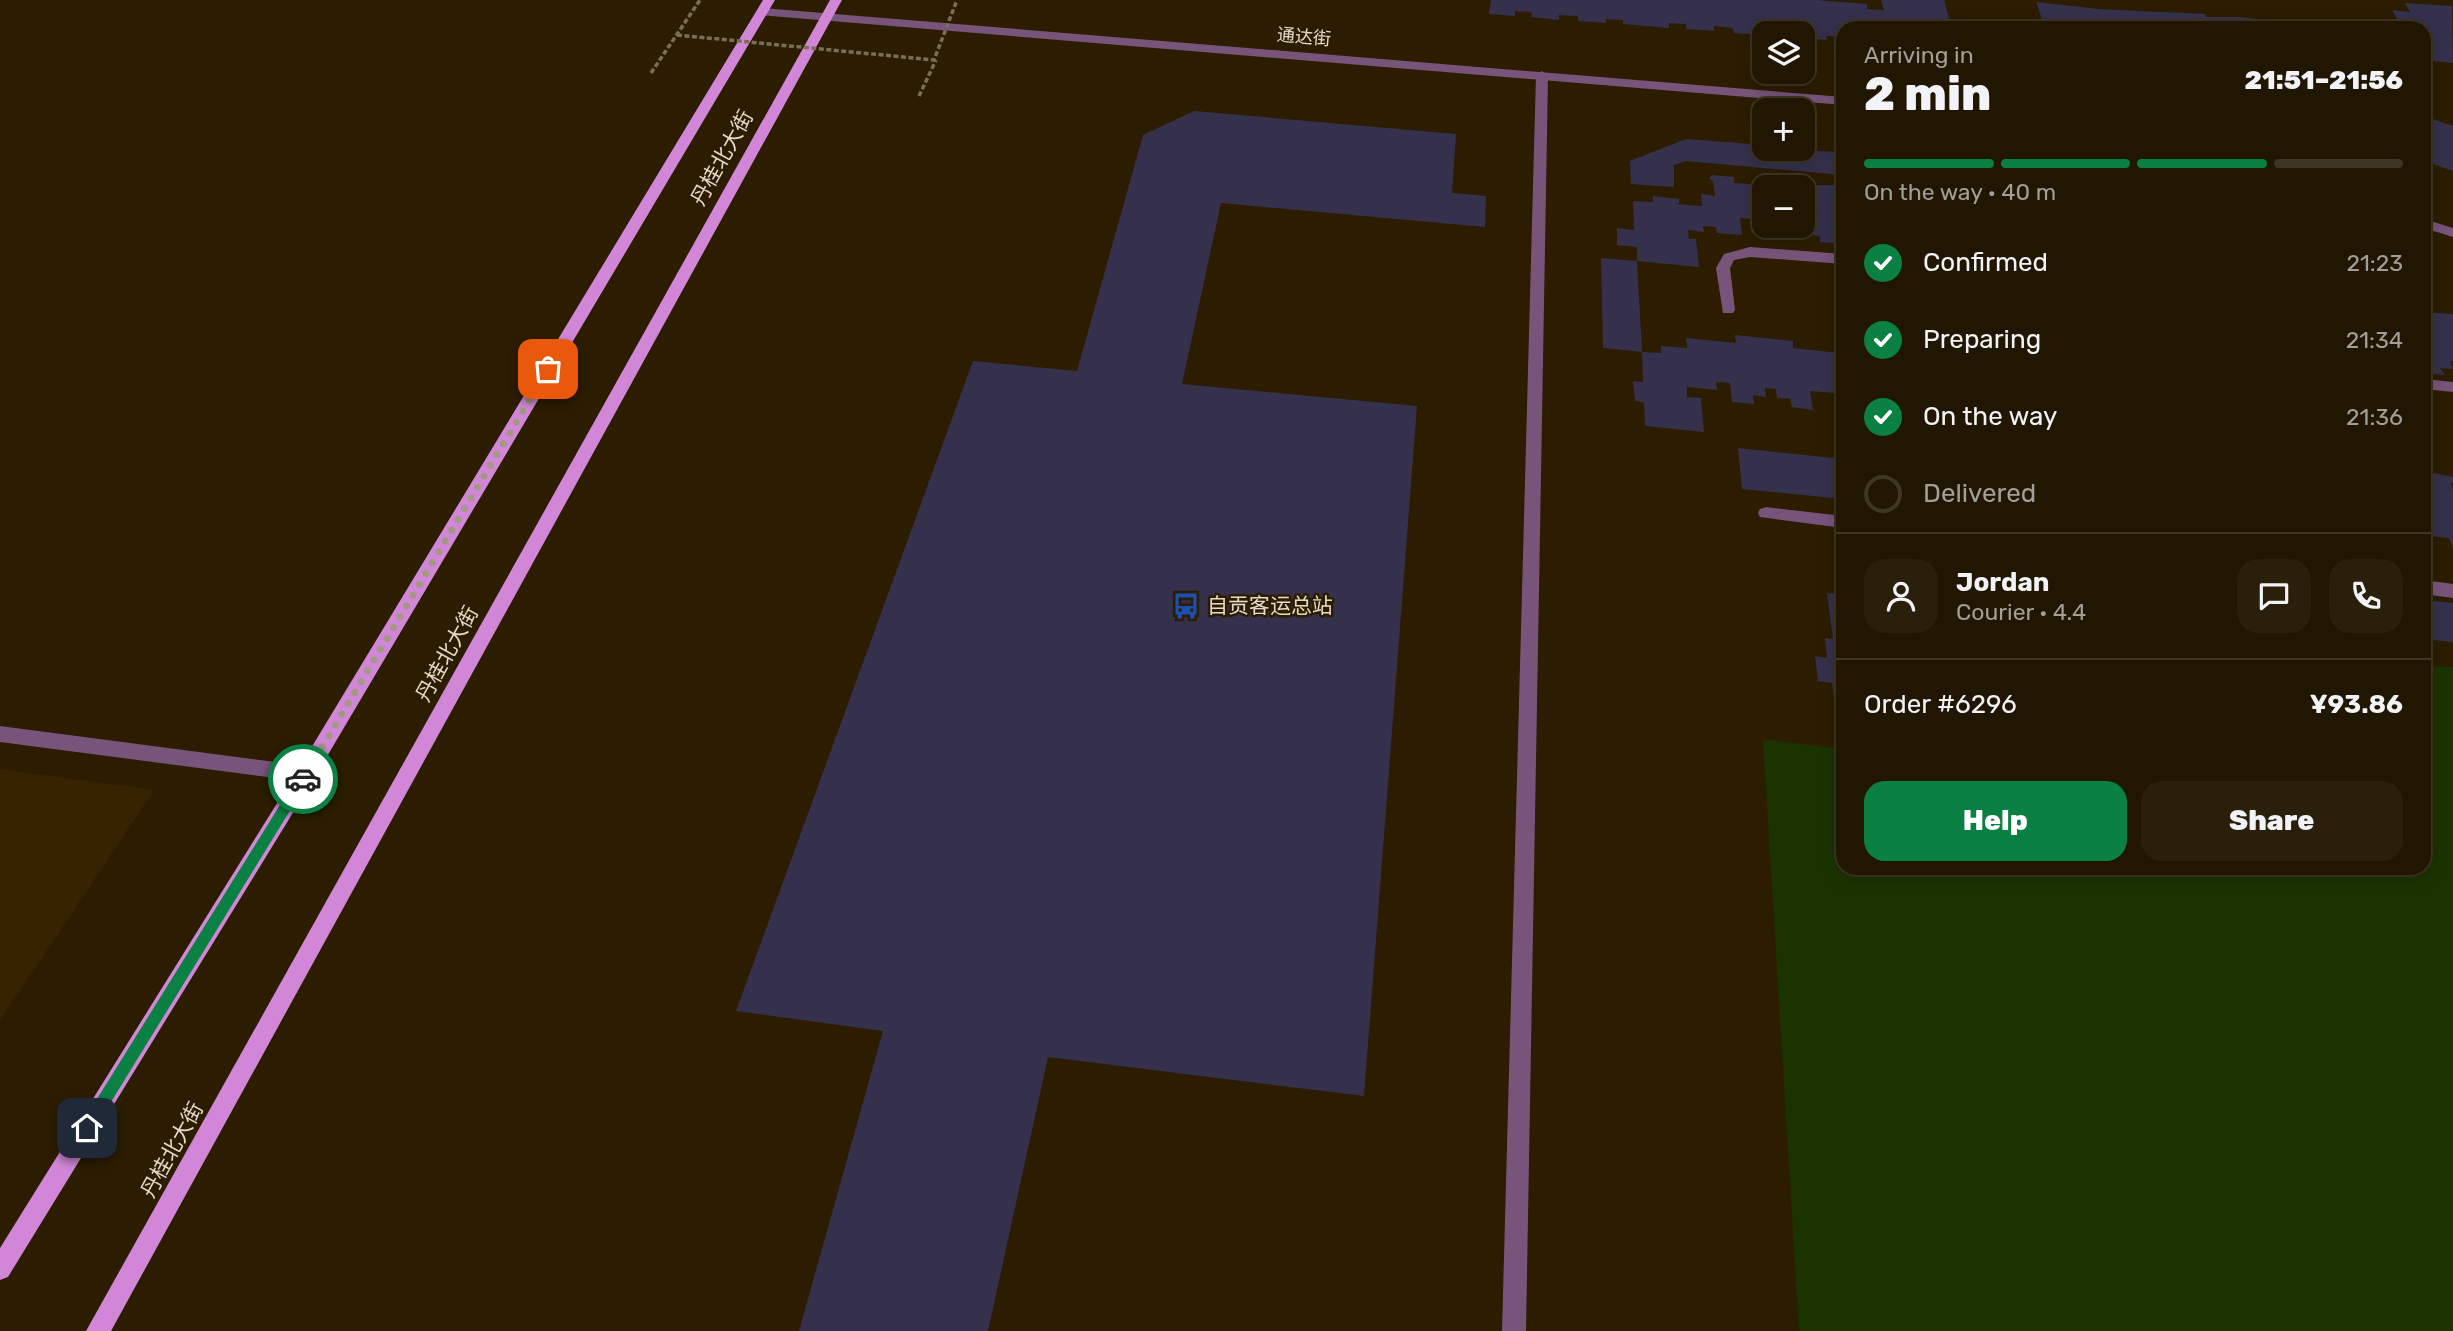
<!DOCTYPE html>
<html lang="en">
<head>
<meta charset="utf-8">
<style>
	:root { --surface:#211601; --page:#291f0b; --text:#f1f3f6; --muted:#a29f99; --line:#3e3523; --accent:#0b8043 }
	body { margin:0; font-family:Rubik,"Noto Sans SC",sans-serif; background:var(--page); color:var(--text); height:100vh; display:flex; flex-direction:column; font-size:26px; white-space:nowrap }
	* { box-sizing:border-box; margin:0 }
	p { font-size:23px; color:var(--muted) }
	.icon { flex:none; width:38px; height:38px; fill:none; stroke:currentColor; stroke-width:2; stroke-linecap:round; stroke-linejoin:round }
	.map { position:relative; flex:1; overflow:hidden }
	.side { position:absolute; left:1836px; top:21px; width:595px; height:854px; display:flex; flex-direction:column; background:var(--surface); border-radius:21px; box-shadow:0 4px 18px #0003,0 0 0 2px var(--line) }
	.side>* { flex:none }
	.controls { position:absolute; left:1752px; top:21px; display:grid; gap:14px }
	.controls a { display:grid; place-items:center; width:63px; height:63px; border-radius:14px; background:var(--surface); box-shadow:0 4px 18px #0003,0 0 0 2px var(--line); font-size:35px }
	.pin { position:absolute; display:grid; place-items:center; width:60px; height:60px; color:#fff; margin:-30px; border-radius:14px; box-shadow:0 4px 10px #0006 }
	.courier { position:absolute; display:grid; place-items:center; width:70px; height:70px; margin:-35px; border:5px solid #0b8043; border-radius:50%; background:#fff; color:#222; box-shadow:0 2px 9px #0007 }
	.headline em { font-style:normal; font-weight:800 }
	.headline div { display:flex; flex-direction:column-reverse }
	.headline { display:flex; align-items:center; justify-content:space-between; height:119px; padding:0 28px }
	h1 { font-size:46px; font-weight:800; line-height:52px }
	.bar { display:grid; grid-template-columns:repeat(4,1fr); gap:10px 7px; align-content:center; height:84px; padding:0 28px }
	.bar i { height:9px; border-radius:5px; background:var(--line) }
	.bar .active { background:var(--accent) }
	.bar p { grid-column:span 4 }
	.line { display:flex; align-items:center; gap:18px; padding:0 28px; border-top:2px solid var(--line) }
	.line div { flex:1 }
	.round { display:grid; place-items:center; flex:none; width:74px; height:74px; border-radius:21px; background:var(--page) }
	ol { padding:0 28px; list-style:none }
	li { display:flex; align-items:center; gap:21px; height:77px }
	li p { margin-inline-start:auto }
	li .icon { padding:7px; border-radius:50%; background:var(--accent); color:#fff; stroke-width:4 }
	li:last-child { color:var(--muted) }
	li i { width:38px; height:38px; border:4px solid var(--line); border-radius:50% }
	.primary-button { display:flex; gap:14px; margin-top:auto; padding:14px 28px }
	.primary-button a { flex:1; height:80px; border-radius:21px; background:var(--accent); color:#fff; font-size:28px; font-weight:800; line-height:80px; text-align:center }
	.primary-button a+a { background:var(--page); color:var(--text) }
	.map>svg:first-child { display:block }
	.built { fill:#362300 }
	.green { fill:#1b3300 }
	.building { fill:#35314c }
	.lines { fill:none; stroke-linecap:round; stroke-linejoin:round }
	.path { stroke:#7b6e57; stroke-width:3.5; stroke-dasharray:5 2.5; stroke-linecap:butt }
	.lane { fill:#78547b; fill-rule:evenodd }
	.street { fill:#78547b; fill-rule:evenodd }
	.primary { fill:#d186d8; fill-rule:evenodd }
	.path-bridge { stroke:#7b6e57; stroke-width:3.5; stroke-dasharray:5 2.5; stroke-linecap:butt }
	.route { fill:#0b8043 }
	.done { stroke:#a49884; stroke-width:7; stroke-dasharray:0 12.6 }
	.labels { text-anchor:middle; stroke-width:5; stroke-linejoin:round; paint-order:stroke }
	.far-street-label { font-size:18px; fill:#e4daca; stroke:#2c1d01 }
	.street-label { font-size:21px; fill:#e4daca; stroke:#2c1d01 }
	.poi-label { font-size:21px; fill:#e4daca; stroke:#2c1d01; text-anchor:start }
</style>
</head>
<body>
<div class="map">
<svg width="2453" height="1331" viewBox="0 0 2453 1331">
	<rect width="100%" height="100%" fill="#2c1d01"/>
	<path class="built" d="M0 769 154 790 0 1020Z"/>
	<path class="green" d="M2424 666 2453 667V1331H1799L1763 739 1843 749V868H2424Z"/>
	<g class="building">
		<path d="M1491 0H1816L1867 4V9L1884 10 1881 0H1944L1952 28H1843V37L1826 36 1827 40 1802 38V33L1762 30V35L1734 33 1733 28 1714 26V31L1686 29V24L1669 23V28L1623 24V20L1606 19V23L1578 21V16L1559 15V20L1531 17 1532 12 1515 11V16L1489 14Z"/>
		<path d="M2036 2 2099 9 2205 14 2206 17H2240L2290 23 2305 24 2303 21 2350 24 2351 28H2045Z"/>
		<path d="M2405 3 2452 6 2453 63 2424 60V28H2369L2366 23 2391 25 2399 22 2392 10 2410 12Z"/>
		<path d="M1194 111 1456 134 1452 193 1486 196 1485 227 1221 203 1182 384 1417 406 1364 1096 1048 1057 988 1331H799L883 1031 736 1011 973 361 1077 371 1143 135Z"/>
		<path d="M2424 116 2453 126V171L2424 161Z"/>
		<path d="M1686 139 1764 145V149L1843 152V175L1686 161 1674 165V187L1631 184 1630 161Z"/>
		<path d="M1712 175 1734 177V183L1764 185V220L1740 218 1742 235 1717 233 1716 227 1703 226 1704 232 1688 230 1689 239H1696L1699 267 1637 261 1642 352 1661 353V346L1687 348 1686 338 1736 343 1735 335 1793 341V348L1839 353 1838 345 1843 346V413L1838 412 1835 393 1810 391 1813 410 1792 407 1790 399 1777 398 1776 389 1765 388 1766 397 1753 395 1754 404 1732 402 1730 383 1716 382 1717 390 1687 387V397L1701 398 1704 432 1645 426 1644 402 1635 401 1633 381 1643 382 1642 352 1603 348 1601 258 1637 261V247L1617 245V228L1634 230 1633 201 1653 202V196L1679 199V203L1675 204 1702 206 1701 194 1715 196 1713 181 1709 178Z"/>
		<path d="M1767 180 1789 181 1793 185 1767 187Z"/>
		<path d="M1809 185H1834L1835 192H1843V244L1820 242V236L1795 234 1796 240 1771 238 1770 226H1802V203L1816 205 1814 190Z"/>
		<path d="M2424 312 2453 314V361H2450L2453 369 2440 368 2445 375 2424 373Z"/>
		<path d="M1738 448 1843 459V499L1742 489Z"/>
		<path d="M2424 471 2453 477V483H2450L2453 489V549L2449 538 2430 536 2424 527Z"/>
		<path d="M1827 593 1843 595V706L1835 705 1832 683 1818 681 1815 656 1827 658 1825 638 1833 639Z"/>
		<path d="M2424 600 2453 603V642L2424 639Z"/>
	</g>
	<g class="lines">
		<g class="path">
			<path d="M651 73 700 0"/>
			<path d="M919 96 936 60"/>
		</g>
		<g class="lane">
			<path d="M1542 71 1548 75 1526 1331H1502L1536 75Z"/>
			<path d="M1750 247 1843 254V264L1750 257 1734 260 1730 268 1735 310 1733 313H1723L1716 268 1724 254Z"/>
			<path d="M2424 379 2453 382V392L2424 389Z"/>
			<path d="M1766 507 1843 516V528L1760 517 1758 513 1760 509Z"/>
			<path d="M2424 580 2453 584V598L2424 594Z"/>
		</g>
		<g class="street">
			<path d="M762 8 1843 97V105L758 15 756 12Z"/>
			<path d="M2424 219 2453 228V237L2424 228Z"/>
			<path d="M0 726 306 766 313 768 315 774 313 780 306 782 0 742Z"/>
		</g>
		<g class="primary">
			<path d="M763 0H775L313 780 8 1277 0 1280V1248L299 768Z"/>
			<path d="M830 0H842L111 1331H86Z"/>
		</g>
		<path class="path-bridge" d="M677 35 934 60 957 0"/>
	</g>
	<path class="route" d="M303 774 307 776V783L92 1133H82V1123L298 776Z"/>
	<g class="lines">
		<path class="done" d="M303 779 548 369"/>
	</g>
	<defs>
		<g id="bus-bare" transform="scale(2.1)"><path d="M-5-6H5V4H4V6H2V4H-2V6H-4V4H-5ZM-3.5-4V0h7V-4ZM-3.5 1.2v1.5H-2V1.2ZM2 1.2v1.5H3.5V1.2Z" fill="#1a4fb4" stroke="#2c1d01" stroke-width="2.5" paint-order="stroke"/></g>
	</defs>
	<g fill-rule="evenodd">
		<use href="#bus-bare" x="1186" y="606"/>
	</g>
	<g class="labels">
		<g class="far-street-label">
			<text transform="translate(1304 37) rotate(5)" y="6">通达街</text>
		</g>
		<g class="street-label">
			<text transform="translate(722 158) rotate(-61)" y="7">丹桂北大街</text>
			<text transform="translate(447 654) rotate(-61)" y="7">丹桂北大街</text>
			<text transform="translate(172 1150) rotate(-61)" y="7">丹桂北大街</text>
		</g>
		<g class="poi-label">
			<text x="1207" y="613">自贡客运总站</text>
		</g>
	</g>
</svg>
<div class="controls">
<a><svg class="icon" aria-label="layers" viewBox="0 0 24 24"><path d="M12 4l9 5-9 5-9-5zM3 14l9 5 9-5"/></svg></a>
<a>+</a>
<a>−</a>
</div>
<div class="pin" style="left:548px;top:369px;background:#ea580c"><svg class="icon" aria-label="bag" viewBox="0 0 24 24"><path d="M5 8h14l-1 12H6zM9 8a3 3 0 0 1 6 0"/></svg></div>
<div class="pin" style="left:87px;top:1128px;background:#1f2937"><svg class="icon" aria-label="home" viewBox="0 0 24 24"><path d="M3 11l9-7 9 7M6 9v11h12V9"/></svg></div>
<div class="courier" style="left:303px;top:779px"><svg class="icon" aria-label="car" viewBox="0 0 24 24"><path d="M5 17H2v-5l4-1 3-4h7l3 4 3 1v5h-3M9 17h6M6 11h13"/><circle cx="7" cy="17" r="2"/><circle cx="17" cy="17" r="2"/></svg></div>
<section class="side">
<div class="headline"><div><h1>2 min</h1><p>Arriving in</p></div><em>21:51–21:56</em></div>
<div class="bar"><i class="active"></i><i class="active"></i><i class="active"></i><i></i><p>On the way · 40 m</p></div>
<ol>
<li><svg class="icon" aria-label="check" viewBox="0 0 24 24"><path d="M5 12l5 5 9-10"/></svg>Confirmed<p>21:23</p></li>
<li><svg class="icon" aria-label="check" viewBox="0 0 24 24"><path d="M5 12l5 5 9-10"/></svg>Preparing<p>21:34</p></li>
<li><svg class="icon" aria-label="check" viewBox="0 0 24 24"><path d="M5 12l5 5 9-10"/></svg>On the way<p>21:36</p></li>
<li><i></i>Delivered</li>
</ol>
<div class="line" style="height:126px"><a class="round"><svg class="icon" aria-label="person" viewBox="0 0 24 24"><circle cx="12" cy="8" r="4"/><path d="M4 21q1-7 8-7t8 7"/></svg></a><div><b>Jordan</b><p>Courier · 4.4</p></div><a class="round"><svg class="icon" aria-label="chat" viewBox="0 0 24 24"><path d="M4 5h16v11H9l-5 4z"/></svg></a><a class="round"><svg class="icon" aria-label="phone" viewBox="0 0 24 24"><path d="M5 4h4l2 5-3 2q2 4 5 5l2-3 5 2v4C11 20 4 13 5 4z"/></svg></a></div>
<div class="line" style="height:91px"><div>Order #6296</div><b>¥93.86</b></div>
<div class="primary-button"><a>Help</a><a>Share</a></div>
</section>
</div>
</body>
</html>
